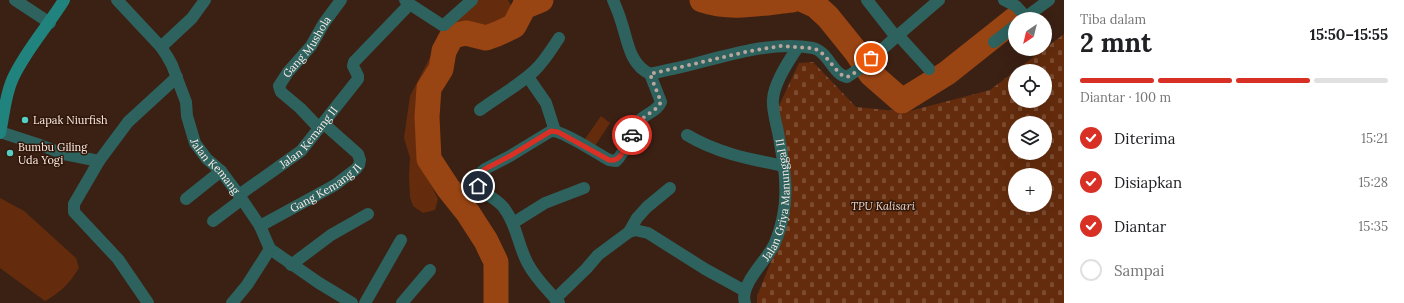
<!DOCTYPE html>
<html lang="id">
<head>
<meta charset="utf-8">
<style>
	:root { --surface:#fff; --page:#f6f6f6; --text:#202124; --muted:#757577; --line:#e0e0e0; --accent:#d93025 }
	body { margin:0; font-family:Lora,serif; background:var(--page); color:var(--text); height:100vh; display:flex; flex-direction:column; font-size:15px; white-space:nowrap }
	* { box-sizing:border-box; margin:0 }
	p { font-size:13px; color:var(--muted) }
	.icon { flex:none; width:22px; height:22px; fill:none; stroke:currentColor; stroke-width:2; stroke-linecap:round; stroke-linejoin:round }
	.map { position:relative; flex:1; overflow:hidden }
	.sheet { display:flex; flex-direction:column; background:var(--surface); width:340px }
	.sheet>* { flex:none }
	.needle { width:26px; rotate:215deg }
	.fabs { position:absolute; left:1008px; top:12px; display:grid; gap:8px }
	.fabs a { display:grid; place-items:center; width:44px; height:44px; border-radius:50%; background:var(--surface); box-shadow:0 4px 16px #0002; font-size:20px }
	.pin { position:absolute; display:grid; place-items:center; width:34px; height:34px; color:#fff; margin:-17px; border:2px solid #fff; border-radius:50%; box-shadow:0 1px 4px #0007 }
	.courier { position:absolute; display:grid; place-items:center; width:40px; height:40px; margin:-20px; border:3px solid #d93025; border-radius:50%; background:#fff; color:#222; box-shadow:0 1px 5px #0007 }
	.head em { font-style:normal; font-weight:700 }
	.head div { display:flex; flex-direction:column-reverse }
	.head { display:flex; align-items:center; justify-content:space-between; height:68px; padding:0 16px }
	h1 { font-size:26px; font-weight:700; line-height:30px }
	.bar { display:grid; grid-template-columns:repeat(4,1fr); gap:6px 4px; align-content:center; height:48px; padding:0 16px }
	.bar i { height:5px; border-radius:3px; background:var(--line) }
	.bar .active { background:var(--accent) }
	.bar p { grid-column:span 4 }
	ol { padding:0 16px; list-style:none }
	li { display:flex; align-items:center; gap:12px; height:44px }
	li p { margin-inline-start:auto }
	li .icon { padding:4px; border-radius:50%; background:var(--accent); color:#fff; stroke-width:4 }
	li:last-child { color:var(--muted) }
	li i { width:22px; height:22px; border:2px solid var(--line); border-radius:50% }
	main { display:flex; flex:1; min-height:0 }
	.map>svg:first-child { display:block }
	.green { fill:#642c0d }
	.cemetery { fill:url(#cemetery-stones); fill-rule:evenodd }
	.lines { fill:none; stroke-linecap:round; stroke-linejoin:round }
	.river { stroke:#994413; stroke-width:25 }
	.street { stroke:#2d625e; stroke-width:12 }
	.secondary { stroke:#21837d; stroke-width:12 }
	.done { stroke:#b9a69d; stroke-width:4; stroke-dasharray:0 7.2 }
	.route { stroke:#d93025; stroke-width:5 }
	.poi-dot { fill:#55cec5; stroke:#30170a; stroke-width:1.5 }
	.labels { text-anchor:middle; stroke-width:3; stroke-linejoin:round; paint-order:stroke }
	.street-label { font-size:11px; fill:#fdeee7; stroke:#30170a }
	.poi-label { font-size:11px; fill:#fdeee7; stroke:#30170a; text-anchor:start }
	.park-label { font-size:11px; font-style:italic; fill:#efd6cb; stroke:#30170a }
</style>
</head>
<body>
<main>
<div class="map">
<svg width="1064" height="303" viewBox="0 0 1064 303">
	<defs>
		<pattern id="cemetery-stones" width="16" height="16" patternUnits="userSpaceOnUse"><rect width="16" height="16" fill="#642c0d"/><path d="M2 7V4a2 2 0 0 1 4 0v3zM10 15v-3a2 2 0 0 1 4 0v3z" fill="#7b4b30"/></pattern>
	</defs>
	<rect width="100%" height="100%" fill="#3b2014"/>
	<g class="green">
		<path d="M477 0H508L515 12C514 14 514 18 512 21 506 28 491 36 481 35 470 35 461 31 450 34L437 63V72L427 87 423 97 425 110 422 134V153L421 164 438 199 435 210 423 213 413 206 410 197 409 177 410 158 404 138 410 96 440 38 449 23Z"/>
		<path d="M601 116 610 123 593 149 583 142Z"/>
		<path d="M0 198 24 211 76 258 79 268C68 285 62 291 45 301L0 268Z"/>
	</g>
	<path class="cemetery" d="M1064 34V303H757V296L782 235 776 112 799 63 813 62 856 107 906 112 990 90 1015 71V101H1045V71H1015ZM1015 123H1045V153H1015ZM1015 175H1045V205H1015Z"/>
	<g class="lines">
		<g class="river">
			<path d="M702 0C731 10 762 3 792 0"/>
			<path d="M803 0 816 6 828 17 857 53 871 74 902 101 947 73 1015 19"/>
			<path d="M496 303V262L486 241 468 213 448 188 429 159 427 117 429 88 441 69 444 51 452 36 466 33 486 38 497 34 514 26 524 7 541 0"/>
		</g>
		<g class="street">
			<path d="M15 0 50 23"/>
			<path id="s1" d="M117 0 161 47 167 56 172 65 186 102 187 116 195 143 207 159 221 171 239 195 260 226 270 249 319 283 352 303"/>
			<path d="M613 0C616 7 619 14 621 21 628 41 629 64 650 74"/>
			<path d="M1004 0 1016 6 1026 17 1049 0"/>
			<path d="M408 3 442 25H444L472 0"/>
			<path d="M898 35 929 69"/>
			<path d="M896 37 939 0"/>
			<path d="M994 42 1015 26"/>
			<path d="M161 47 192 18 205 0"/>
			<path d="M650 74C667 70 684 67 701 62 736 53 777 41 813 48 829 52 832 74 847 77L862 67 896 37 867 0"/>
			<path d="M528 77 546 103 555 131"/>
			<path d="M480 110C497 97 518 86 534 71 544 62 551 50 559 38"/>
			<path id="s2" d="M319 128 300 108 281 92 279 86 288 72 311 46 324 23 341 0"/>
			<path d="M0 132 40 145 64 154 99 161 128 122 177 77"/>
			<path d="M687 135C717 153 749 159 784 166"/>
			<path d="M99 161 74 204V212L118 259 148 303"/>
			<path id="s3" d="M239 195 301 151 358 79V76L353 66 354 62 406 8 408 3 405 0"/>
			<path d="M186 199 221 171"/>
			<path d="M213 221 241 200"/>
			<path d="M513 223 545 203 584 188"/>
			<path id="s4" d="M260 226 335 185 356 169 359 165 360 160 358 154 323 123"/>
			<path d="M629 232 637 218 647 207 670 188"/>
			<path d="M291 265 331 235 368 214"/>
			<path d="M555 299 586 269 598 255 629 232 635 230 648 233 705 269 745 291"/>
			<path d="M232 303 247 285 270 249"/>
			<path d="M365 303 401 240"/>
			<path d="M402 303 430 270"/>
			<path d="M559 303C548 290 536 279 528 264 518 246 517 225 504 208 496 197 480 194 476 180L478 175 485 169 510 156 551 131C562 130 598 154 609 160L616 161C626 152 630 133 638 122 644 114 657 112 661 102L650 74"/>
			<path id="s5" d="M745 303C739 285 766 261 774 245 778 236 781 226 783 216 789 188 783 160 778 132 776 122 772 110 773 99 774 84 789 60 798 47"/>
		</g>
		<path class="secondary" d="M0 133C4 115 5 95 13 78 26 50 48 26 64 0"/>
	</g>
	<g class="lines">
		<path class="done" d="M632 135 639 121 658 107 661 102 650 74 750 51 781 46 810 48 818 50 824 55 840 74 847 77 852 75 871 58"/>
		<path class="route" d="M478 186 476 180 478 175 485 169 510 156 551 131 558 132 609 160C622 163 626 144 632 135"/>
	</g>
	<g class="poi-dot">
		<circle cx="25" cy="120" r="4"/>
		<circle cx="10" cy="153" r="4"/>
	</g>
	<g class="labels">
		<g class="street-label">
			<text dy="4" stroke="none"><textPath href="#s2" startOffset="107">Gang Mushola</textPath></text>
			<text dy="4" stroke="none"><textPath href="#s3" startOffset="91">Jalan Kemang II</textPath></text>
			<text dy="4" stroke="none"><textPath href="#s1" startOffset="198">Jalan Kemang</textPath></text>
			<text dy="4" stroke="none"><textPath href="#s4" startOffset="76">Gang Kemang II</textPath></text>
			<text dy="4" stroke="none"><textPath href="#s5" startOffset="112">Jalan Griya Manunggal II</textPath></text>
		</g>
		<g class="poi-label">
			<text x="33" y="124">Lapak Niurfish</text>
			<text x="18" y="151">Bumbu Giling<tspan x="18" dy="13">Uda Yogi</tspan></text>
		</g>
		<g class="park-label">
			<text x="883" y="210">TPU Kalisari</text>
		</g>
	</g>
</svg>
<div class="fabs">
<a><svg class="needle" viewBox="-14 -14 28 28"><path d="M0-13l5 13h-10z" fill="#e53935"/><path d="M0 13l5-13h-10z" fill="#757577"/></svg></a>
<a><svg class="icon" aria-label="locate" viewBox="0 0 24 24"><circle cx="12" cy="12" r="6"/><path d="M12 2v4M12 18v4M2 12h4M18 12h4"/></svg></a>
<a><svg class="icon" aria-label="layers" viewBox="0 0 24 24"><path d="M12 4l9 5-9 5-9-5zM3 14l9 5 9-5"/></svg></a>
<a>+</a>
</div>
<div class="pin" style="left:871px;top:58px;background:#ea580c"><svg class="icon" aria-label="bag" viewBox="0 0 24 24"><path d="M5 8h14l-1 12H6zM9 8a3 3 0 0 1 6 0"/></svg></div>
<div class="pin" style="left:478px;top:186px;background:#1f2937"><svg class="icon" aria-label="home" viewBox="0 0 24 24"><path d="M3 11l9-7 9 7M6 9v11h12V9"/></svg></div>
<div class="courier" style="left:632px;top:135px"><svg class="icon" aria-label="car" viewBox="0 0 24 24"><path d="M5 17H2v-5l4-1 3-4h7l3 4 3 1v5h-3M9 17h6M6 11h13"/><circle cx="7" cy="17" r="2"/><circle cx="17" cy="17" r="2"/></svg></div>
</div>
<section class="sheet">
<div class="head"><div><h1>2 mnt</h1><p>Tiba dalam</p></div><em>15:50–15:55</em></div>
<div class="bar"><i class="active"></i><i class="active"></i><i class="active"></i><i></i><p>Diantar · 100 m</p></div>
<ol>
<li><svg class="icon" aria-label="check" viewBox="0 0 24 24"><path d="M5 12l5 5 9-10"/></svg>Diterima<p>15:21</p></li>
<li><svg class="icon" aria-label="check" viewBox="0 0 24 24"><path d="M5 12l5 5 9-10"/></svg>Disiapkan<p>15:28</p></li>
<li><svg class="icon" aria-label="check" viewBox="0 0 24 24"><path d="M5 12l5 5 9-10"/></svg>Diantar<p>15:35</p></li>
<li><i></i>Sampai</li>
</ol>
</section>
</main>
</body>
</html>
